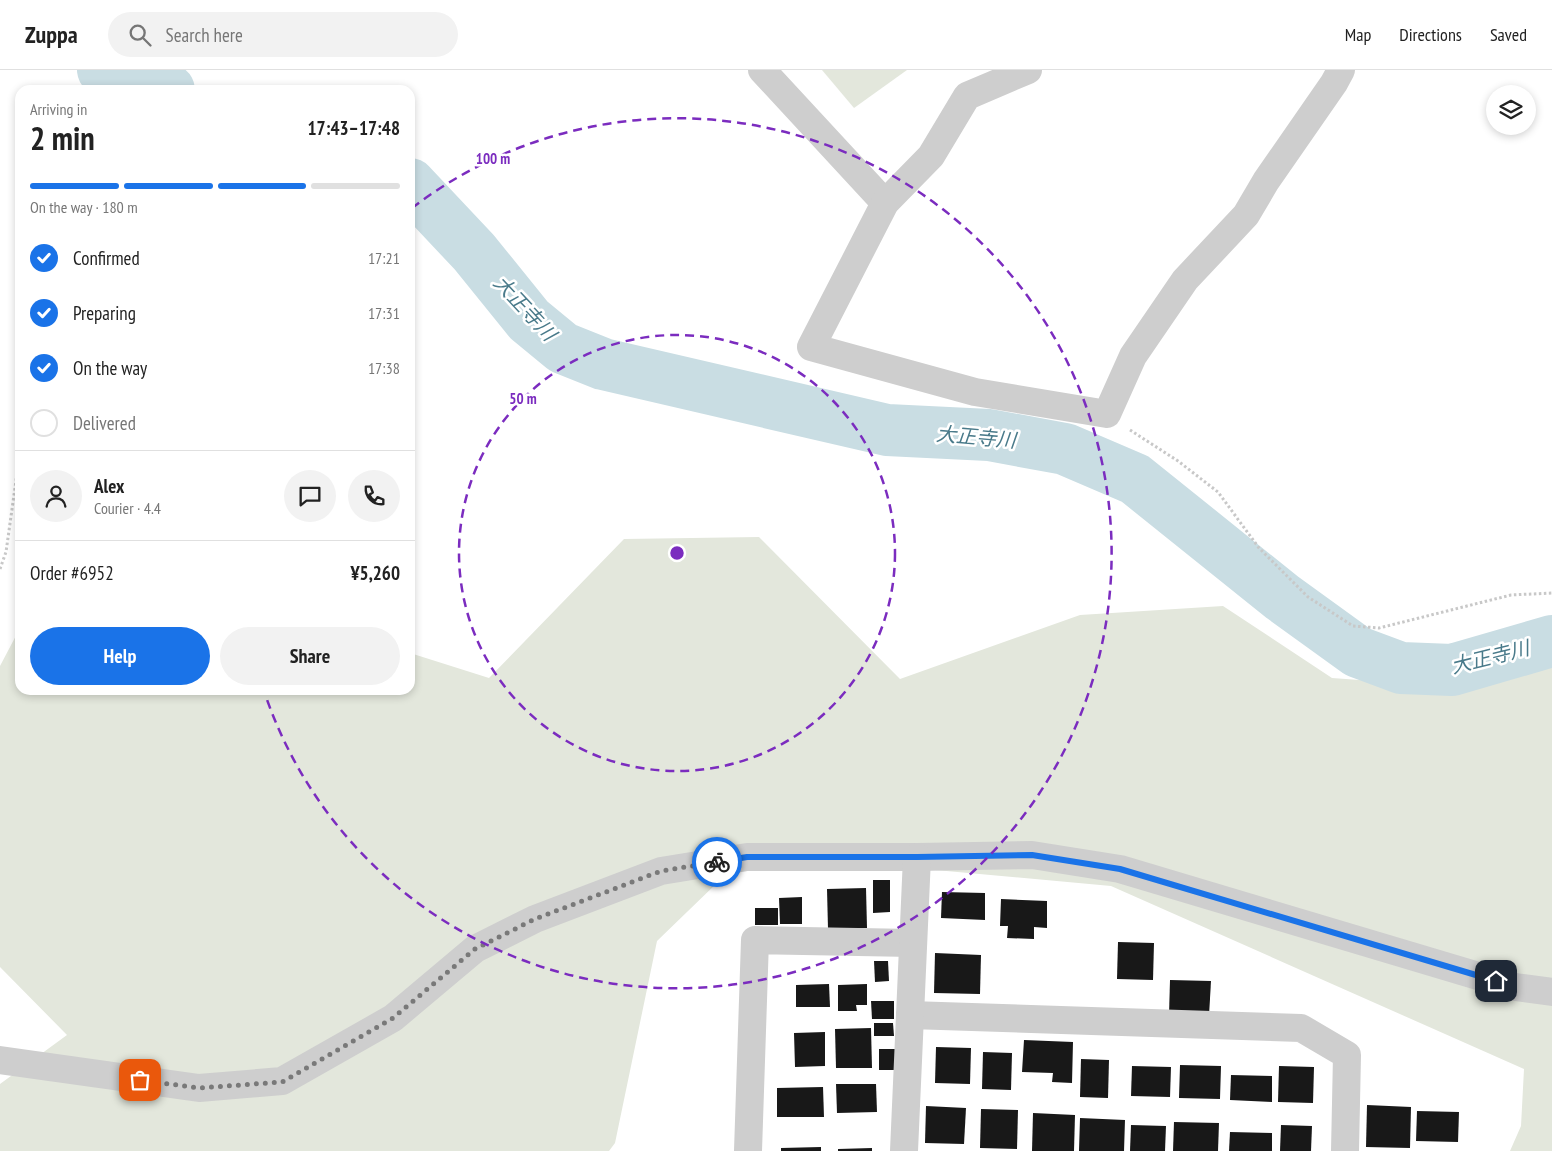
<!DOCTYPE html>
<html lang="en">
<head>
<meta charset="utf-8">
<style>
	:root { --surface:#fff; --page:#f2f2f2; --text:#222; --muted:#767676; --line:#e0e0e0; --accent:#1a73e8 }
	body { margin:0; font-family:"PT Sans Narrow","Noto Sans JP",sans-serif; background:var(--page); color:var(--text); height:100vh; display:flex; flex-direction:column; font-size:19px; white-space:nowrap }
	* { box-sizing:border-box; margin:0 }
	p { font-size:16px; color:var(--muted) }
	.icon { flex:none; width:28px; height:28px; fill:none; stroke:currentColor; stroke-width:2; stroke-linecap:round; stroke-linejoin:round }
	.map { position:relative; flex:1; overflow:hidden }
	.details { position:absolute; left:15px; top:15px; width:400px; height:610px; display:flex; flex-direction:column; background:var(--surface); border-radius:15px; box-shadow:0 2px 8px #0003 }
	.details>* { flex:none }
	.tools { position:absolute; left:1486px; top:15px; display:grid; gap:10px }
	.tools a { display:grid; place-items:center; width:50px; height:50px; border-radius:50%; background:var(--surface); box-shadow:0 2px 8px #0003; font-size:25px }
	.pin { position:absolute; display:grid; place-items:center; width:42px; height:42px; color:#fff; margin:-21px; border-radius:10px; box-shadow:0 2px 8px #0006 }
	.courier { position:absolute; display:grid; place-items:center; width:50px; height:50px; margin:-25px; border:4px solid #1a73e8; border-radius:50%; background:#fff; color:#222; box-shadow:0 1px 6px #0007 }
	.headline em { font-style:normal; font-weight:600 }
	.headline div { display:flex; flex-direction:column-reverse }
	.headline { display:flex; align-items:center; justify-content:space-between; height:85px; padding:0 15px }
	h1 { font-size:32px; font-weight:600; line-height:38px }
	.bar { display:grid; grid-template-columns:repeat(4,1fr); gap:8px 5px; align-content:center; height:60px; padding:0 15px }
	.bar i { height:6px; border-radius:4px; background:var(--line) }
	.bar .active { background:var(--accent) }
	.bar p { grid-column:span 4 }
	.line { display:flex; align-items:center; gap:12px; padding:0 15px; border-top:1px solid var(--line) }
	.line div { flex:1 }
	.round { display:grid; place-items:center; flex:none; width:52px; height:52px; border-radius:26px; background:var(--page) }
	ol { padding:0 15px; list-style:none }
	li { display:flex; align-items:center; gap:15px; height:55px }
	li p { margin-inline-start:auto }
	li .icon { padding:5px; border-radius:50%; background:var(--accent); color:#fff; stroke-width:4 }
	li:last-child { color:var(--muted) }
	li i { width:28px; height:28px; border:2px solid var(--line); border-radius:50% }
	.button { display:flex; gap:10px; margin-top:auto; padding:10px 15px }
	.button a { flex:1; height:58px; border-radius:30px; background:var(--accent); color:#fff; font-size:20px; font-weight:600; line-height:58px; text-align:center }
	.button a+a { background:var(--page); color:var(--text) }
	header { display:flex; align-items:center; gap:30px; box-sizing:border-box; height:70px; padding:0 25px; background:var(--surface); border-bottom:1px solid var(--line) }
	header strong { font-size:24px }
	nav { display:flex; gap:28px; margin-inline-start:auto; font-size:18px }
	.search { width:350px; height:45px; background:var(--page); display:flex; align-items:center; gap:12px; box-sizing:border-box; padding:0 18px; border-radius:28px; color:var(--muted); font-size:19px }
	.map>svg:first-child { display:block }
	.green { fill:#e3e7dc }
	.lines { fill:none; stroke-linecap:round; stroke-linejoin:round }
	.river { stroke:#c9dde3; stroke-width:52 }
	.building { fill:#181818 }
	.path { stroke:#c8c8c8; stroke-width:3; stroke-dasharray:2.5 2.5; stroke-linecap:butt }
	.minor { stroke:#cecece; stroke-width:28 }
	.done { stroke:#797979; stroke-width:5; stroke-dasharray:0 9 }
	.route { stroke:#1a73e8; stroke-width:6 }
	.ring { fill:none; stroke:#7b2cbf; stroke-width:2.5; stroke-dasharray:9 6 }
	.labels { text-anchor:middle; stroke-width:5; stroke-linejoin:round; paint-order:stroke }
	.water-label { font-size:20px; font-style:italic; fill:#497a8a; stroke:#fff }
	.centre { fill:#7b2cbf; stroke:#fff; stroke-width:2.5 }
	.ring-label { font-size:15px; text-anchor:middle; font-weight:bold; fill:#7b2cbf; stroke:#fff; stroke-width:5; stroke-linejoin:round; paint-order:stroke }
</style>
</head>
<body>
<header>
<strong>Zuppa</strong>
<div class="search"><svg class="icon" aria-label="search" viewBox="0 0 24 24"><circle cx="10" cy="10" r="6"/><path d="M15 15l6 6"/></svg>Search here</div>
<nav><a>Map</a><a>Directions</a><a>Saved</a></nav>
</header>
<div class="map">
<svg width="1552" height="1081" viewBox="0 0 1552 1081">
	<rect width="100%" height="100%" fill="#fff"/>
	<g class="green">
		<path d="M822 0H907L854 38Z"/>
		<path d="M759 467 900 609 1080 545 1223 536 1332 608 1469 618 1552 593V1081H1510L1521 1056 1524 999 1111 816 748 783 657 871 615 1073 609 1081H0V1014L67 965 0 897V596L20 558V620H410V583L489 608 624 469Z"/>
	</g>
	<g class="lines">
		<g class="river">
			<path d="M103 0 169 20"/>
			<path d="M410 114 474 182 529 250 563 278 603 294 887 360 989 365 1065 379 1135 409 1282 527 1358 582 1401 598 1452 600 1552 571"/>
		</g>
	</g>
	<g class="building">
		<path d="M873 810H890V842L873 843Z"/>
		<path d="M866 818 867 858 828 859 827 819Z"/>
		<path d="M942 822 985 823V850L941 848Z"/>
		<path d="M802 827V854H780L779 828Z"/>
		<path d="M1001 829 1047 831V858L1034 857V869L1007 868 1008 856H1000Z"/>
		<rect x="755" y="838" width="23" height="17"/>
		<path d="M1118 872 1154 873 1153 910 1117 909Z"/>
		<path d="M935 883 981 885 980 924 934 923Z"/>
		<path d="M874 891H888L889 911 875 912Z"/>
		<path d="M1170 910 1211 911 1209 946 1169 945Z"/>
		<path d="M829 914 830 937H796V915Z"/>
		<path d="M867 914V935H856L857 941H838V915Z"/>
		<path d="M871 931H894V949H872Z"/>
		<path d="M874 953H893L894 966H874Z"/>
		<path d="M871 958 872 998H836L835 959Z"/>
		<path d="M825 962V996L795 997 794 963Z"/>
		<path d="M1024 970 1073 972 1072 1013 1052 1012 1053 1003 1022 1002Z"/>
		<path d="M936 977 971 978 970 1014 935 1013Z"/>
		<rect x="879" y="979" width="16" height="21"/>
		<path d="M983 982 1012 983 1011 1020 982 1019Z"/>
		<path d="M1081 989 1109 990 1108 1028 1080 1027Z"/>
		<path d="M1180 995 1221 996 1220 1029 1179 1028Z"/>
		<path d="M1132 996 1171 997 1170 1027 1131 1026Z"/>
		<path d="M1279 996 1314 997 1313 1033 1278 1032Z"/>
		<path d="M1231 1005 1272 1006V1032L1230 1030Z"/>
		<path d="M836 1014H876L877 1042 837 1043Z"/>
		<path d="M823 1017 824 1047H777V1018Z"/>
		<path d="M1367 1035 1411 1037 1410 1078 1366 1077Z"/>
		<path d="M926 1036 966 1038 964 1074 925 1073Z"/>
		<path d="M981 1039 1018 1040 1017 1079 980 1078Z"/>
		<path d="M1417 1041 1459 1042 1458 1072 1416 1071Z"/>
		<path d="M1033 1043 1075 1045 1074 1081H1032Z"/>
		<path d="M1080 1048 1125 1050 1124 1081H1079Z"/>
		<path d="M1174 1052 1219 1053 1218 1081H1173Z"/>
		<path d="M1131 1055 1166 1056 1165 1081H1130Z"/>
		<path d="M1281 1055 1312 1056 1311 1081H1280Z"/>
		<path d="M1230 1062 1272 1063V1081H1229Z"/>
		<path d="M821 1077V1081H781V1078Z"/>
		<path d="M872 1078V1081H838V1079Z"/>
	</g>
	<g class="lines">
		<g class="path">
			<path d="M1130 360 1178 391 1218 422 1259 478 1308 527 1353 556 1379 558 1511 525 1552 523"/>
			<path d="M0 499 6 482 20 382"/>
		</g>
		<g class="minor">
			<path d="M762 0 885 133"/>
			<path d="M1028 0 967 26 931 86 885 133 811 277 975 322 1107 344 1133 286 1185 210 1246 145 1266 111 1334 13 1341 0"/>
			<path d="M910 945 1301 958 1347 985 1345 1081"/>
			<path d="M0 990 199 1018 282 1011 393 948 475 879 535 849 661 801 747 787H917L1032 785 1120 799 1515 917 1552 922"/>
			<path d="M748 1081 755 870 913 873"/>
			<path d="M904 1081 917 787"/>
		</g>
	</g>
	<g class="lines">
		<path class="done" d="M140 1010 199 1018 282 1012 393 948 475 879 535 849 661 801 717 792"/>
		<path class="route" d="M717 792 747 787H917L1032 785 1120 799 1496 911"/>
	</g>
	<g class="ring">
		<circle cx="677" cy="483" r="218"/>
		<path d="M412 138A435 435 0 1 1 264 621"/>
	</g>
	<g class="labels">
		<g class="water-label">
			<text transform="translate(525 238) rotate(47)" y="7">大正寺川</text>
			<text transform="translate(976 367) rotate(5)" y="7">大正寺川</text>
			<text transform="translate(1490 587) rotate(-14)" y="7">大正寺川</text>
		</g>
	</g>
	<circle cx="677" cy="483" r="8" class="centre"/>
	<g class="ring-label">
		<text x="493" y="94">100 m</text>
		<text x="523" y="334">50 m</text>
	</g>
</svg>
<div class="tools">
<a><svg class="icon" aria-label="layers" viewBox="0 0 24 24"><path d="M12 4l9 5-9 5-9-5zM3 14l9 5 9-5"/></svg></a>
</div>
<div class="pin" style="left:140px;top:1010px;background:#ea580c"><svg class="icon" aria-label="bag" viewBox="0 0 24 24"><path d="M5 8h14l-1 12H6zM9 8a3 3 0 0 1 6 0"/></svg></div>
<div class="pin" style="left:1496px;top:911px;background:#1f2937"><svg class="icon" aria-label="home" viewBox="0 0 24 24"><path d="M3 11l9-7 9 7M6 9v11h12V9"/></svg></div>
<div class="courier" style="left:717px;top:792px"><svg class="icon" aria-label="bike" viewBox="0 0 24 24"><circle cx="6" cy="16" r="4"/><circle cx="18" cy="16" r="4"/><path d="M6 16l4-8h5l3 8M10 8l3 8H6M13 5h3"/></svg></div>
<section class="details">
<div class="headline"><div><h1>2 min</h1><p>Arriving in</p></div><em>17:43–17:48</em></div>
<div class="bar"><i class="active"></i><i class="active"></i><i class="active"></i><i></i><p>On the way · 180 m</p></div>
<ol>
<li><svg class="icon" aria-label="check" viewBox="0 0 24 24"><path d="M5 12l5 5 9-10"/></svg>Confirmed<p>17:21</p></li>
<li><svg class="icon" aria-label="check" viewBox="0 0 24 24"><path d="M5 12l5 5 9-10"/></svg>Preparing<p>17:31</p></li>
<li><svg class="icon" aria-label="check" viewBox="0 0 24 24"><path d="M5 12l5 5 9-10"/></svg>On the way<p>17:38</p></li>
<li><i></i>Delivered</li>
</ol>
<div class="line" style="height:90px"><a class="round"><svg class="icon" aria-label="person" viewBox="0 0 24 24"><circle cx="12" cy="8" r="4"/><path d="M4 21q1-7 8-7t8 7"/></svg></a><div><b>Alex</b><p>Courier · 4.4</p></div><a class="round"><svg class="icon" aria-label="chat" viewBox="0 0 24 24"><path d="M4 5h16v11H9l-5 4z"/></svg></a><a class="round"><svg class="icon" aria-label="phone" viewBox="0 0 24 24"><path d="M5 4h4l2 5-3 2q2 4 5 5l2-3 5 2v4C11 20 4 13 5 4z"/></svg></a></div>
<div class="line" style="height:65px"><div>Order #6952</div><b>¥5,260</b></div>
<div class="button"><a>Help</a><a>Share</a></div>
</section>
</div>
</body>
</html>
